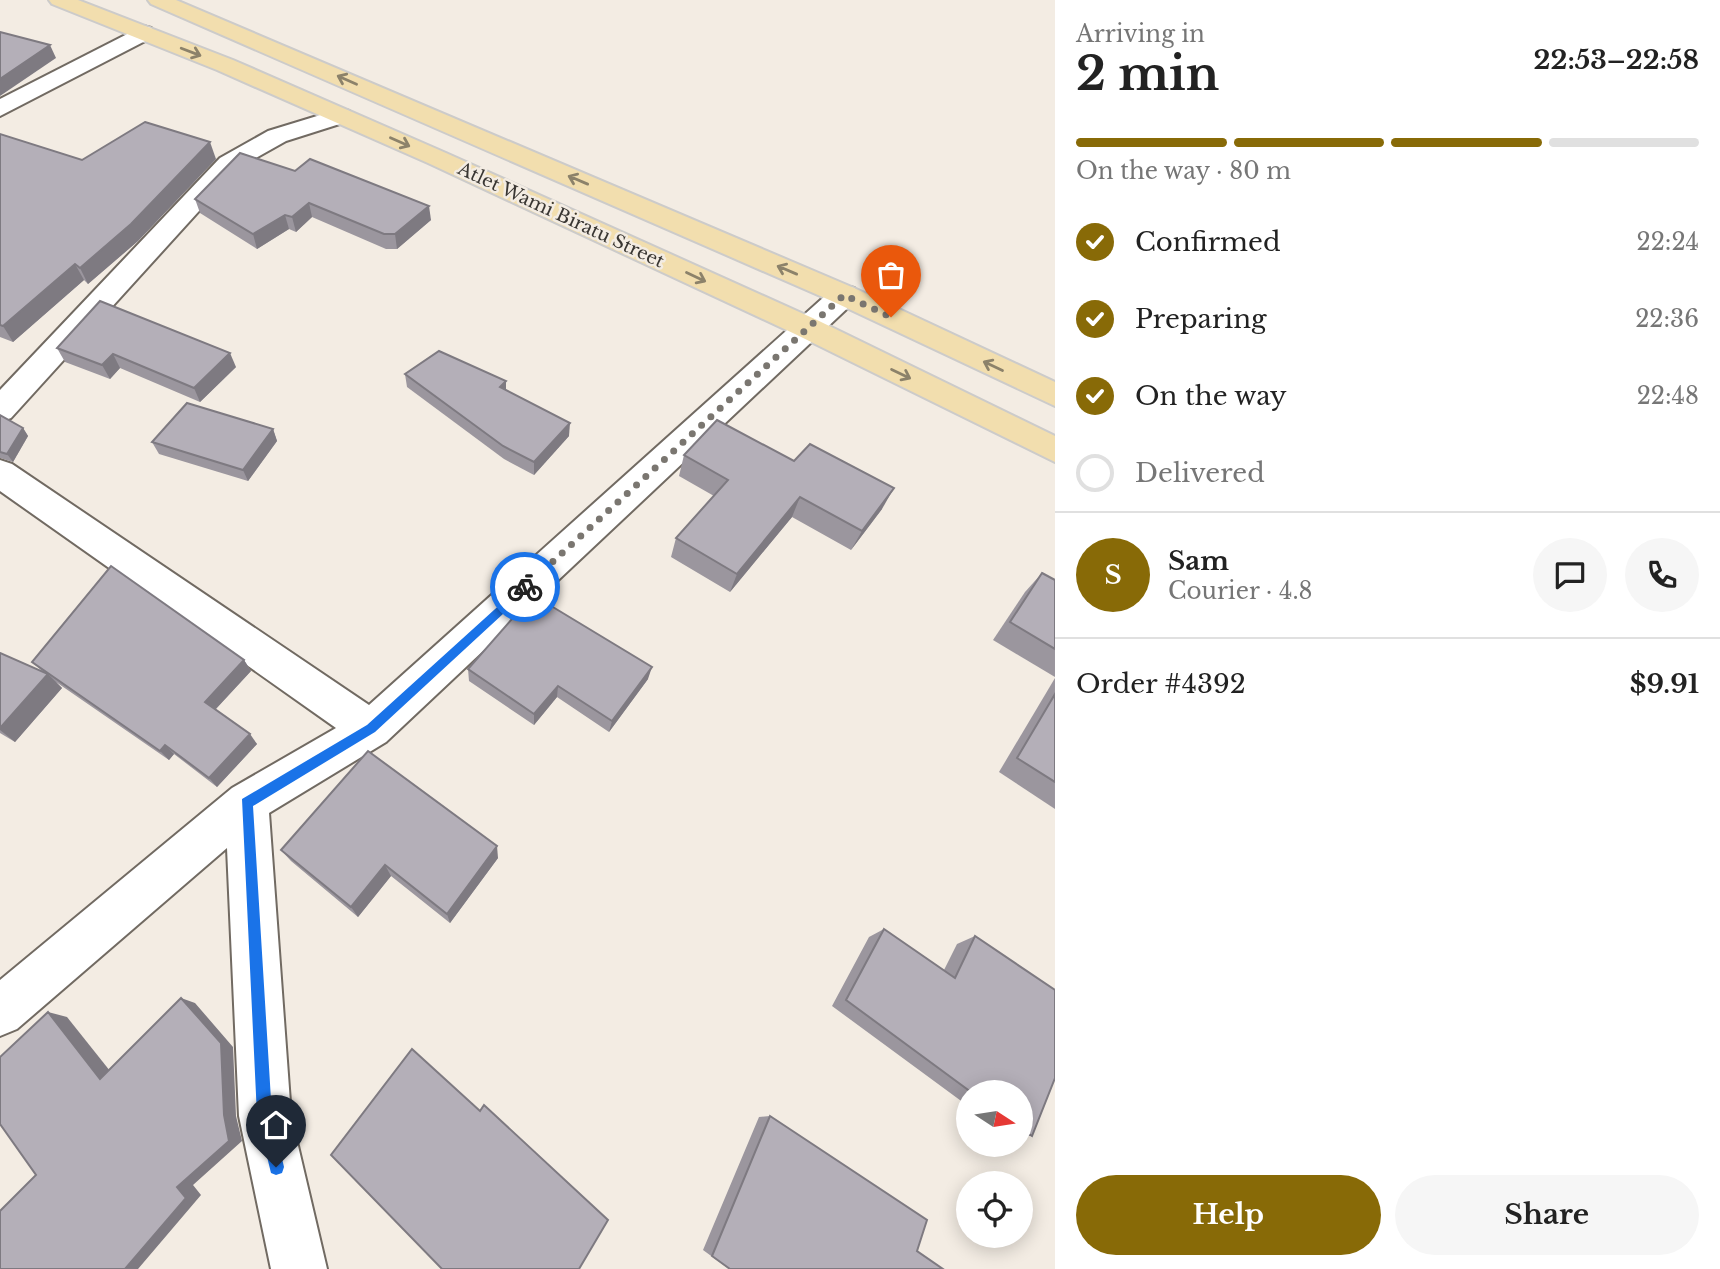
<!DOCTYPE html>
<html lang="en">
<head>
<meta charset="utf-8">
<style>
	:root { --surface:#fff; --page:#f6f6f6; --text:#222; --muted:#767676; --line:#e0e0e0; --accent:#886a07 }
	body { margin:0; font-family:"Libre Baskerville",serif; background:var(--page); color:var(--text); height:100vh; display:flex; flex-direction:column; font-size:26px; white-space:nowrap }
	* { box-sizing:border-box; margin:0 }
	p { font-size:23px; color:var(--muted) }
	.icon { flex:none; width:38px; height:38px; fill:none; stroke:currentColor; stroke-width:2; stroke-linecap:round; stroke-linejoin:round }
	.map { position:relative; flex:1; overflow:hidden }
	.drawer { display:flex; flex-direction:column; background:var(--surface); width:665px }
	.drawer>* { flex:none }
	.needle { width:46px; rotate:102deg }
	.fabs { position:absolute; left:956px; top:1080px; display:grid; gap:14px }
	.fabs a { display:grid; place-items:center; width:77px; height:77px; border-radius:50%; background:var(--surface); box-shadow:0 4px 18px #0003; font-size:35px }
	.pin { position:absolute; display:grid; place-items:center; width:60px; height:60px; color:#fff; margin:-72px -30px; border-radius:50% 50% 50% 0; rotate:-45deg; box-shadow:0 0 7px #0007 }
	.pin .icon { rotate:45deg }
	.courier { position:absolute; display:grid; place-items:center; width:70px; height:70px; margin:-35px; border:5px solid #1a73e8; border-radius:50%; background:#fff; color:#222; box-shadow:0 2px 9px #0007 }
	.summary em { font-style:normal; font-weight:700 }
	.summary div { display:flex; flex-direction:column-reverse }
	.summary { display:flex; align-items:center; justify-content:space-between; height:119px; padding:0 21px }
	h1 { font-size:46px; font-weight:700; line-height:52px }
	.bar { display:grid; grid-template-columns:repeat(4,1fr); gap:10px 7px; align-content:center; height:84px; padding:0 21px }
	.bar i { height:9px; border-radius:5px; background:var(--line) }
	.bar .current { background:var(--accent) }
	.bar p { grid-column:span 4 }
	.line { display:flex; align-items:center; gap:18px; padding:0 21px; border-top:2px solid var(--line) }
	.line div { flex:1 }
	.round { display:grid; place-items:center; flex:none; width:74px; height:74px; border-radius:37px; background:var(--page) }
	ol { padding:0 21px; list-style:none }
	li { display:flex; align-items:center; gap:21px; height:77px }
	li p { margin-inline-start:auto }
	li .icon { padding:7px; border-radius:50%; background:var(--accent); color:#fff; stroke-width:4 }
	li:last-child { color:var(--muted) }
	li i { width:38px; height:38px; border:4px solid var(--line); border-radius:50% }
	.action { display:flex; gap:14px; margin-top:auto; padding:14px 21px }
	.action a { flex:1; height:80px; border-radius:42px; background:var(--accent); color:#fff; font-size:28px; font-weight:700; line-height:80px; text-align:center }
	.action a+a { background:var(--page); color:var(--text) }
	main { display:flex; flex:1; min-height:0 }
	.map>svg:first-child { display:block }
	.lines { fill:none; stroke-linecap:round; stroke-linejoin:round }
	.minor-casing { stroke:#716a62; stroke-width:4 }
	.major-casing { stroke:#cccbca; stroke-width:4 }
	.minor { fill:#fff; fill-rule:evenodd }
	.major { fill:#f2deae; fill-rule:evenodd }
	.wall { fill:#9b969e }
	.shaded-wall { fill:#7e7a81 }
	.building { fill:#b4afb8; stroke:#7e7a81; stroke-width:2 }
	.oneway { stroke:#8c826a }
	.route { fill:#1a73e8 }
	.done { stroke:#7a7670; stroke-width:7; stroke-dasharray:0 12.6 }
	.labels { text-anchor:middle; stroke-width:5; stroke-linejoin:round; paint-order:stroke }
	.far-street-label { font-size:18px; fill:#393632; stroke:#f3ece3 }
</style>
</head>
<body>
<main>
<div class="map">
<svg width="1055" height="1269" viewBox="0 0 1055 1269">
	<rect width="100%" height="100%" fill="#f3ece3"/>
	<g class="lines">
		<g class="minor-casing">
			<g id="minor">
				<path d="M143 26 151 28 154 33 151 38 0 116V99Z"/>
				<path d="M340 109 349 111 352 116 349 121 286 141 238 168 11 418 0 422V390L220 158 268 131Z"/>
				<path d="M844 286 854 288 859 295 854 302 386 742 269 813 291 1116 327 1269H271L239 1116 227 848 17 1029 0 1036V980L232 788 336 728 0 491V460L12 464 369 705 834 288Z"/>
			</g>
		</g>
		<g class="major-casing">
			<g id="major">
				<path d="M49 0H78L233 60 446 153 817 320 1055 436V462L795 334 428 163 217 70 52 4Z"/>
				<path d="M148 0H176L854 288 1055 382V406L834 302 151 4Z"/>
			</g>
		</g>
		<use href="#minor" class="minor"/>
		<use href="#major" class="major"/>
	</g>
	<g class="wall">
		<path d="M0 134 82 160 216 159 138 241 88 284 84 280 13 342 0 337Z"/>
		<path d="M240 153 431 220 397 249H386L312 217 296 232 289 229 257 249 200 213 195 199Z"/>
		<path d="M57 348 236 367 200 402 120 368 110 379 65 362Z"/>
		<path d="M405 374 506 390 569 436 534 475 504 459 407 387Z"/>
		<path d="M0 415 23 428 28 436 13 462 0 458Z"/>
		<path d="M273 429 277 441 248 481 159 454 152 442Z"/>
		<path d="M684 455 882 509 851 550 792 517 730 592 671 557 676 538 714 496 679 476Z"/>
		<path d="M1042 573 1055 580V677L993 640 1025 592Z"/>
		<path d="M0 653 42 671 32 662 244 660 251 671 215 710 257 744 217 787 174 754 169 760 56 682 62 688 15 742 0 733Z"/>
		<path d="M468 669 648 679 609 732 557 697 534 725 469 681Z"/>
		<path d="M1055 678V809L999 772Z"/>
		<path d="M281 850 498 858 450 923 391 876 358 917 291 861Z"/>
		<path d="M884 929 944 970 957 944 975 936 1055 990V1078L1032 1136H1020V1092H968V1106L832 1006 869 937Z"/>
		<path d="M770 1116 917 1251 943 1269H729L703 1250 759 1117Z"/>
	</g>
	<g class="shaded-wall">
		<path d="M50 45 56 58 0 96V79Z"/>
		<path d="M210 142 216 159 138 241 88 284 80 268Z"/>
		<path d="M309 203 312 217 296 232 292 217Z"/>
		<path d="M429 206 431 220 397 249 395 234Z"/>
		<path d="M285 215 289 229 257 249 253 234Z"/>
		<path d="M75 264 84 280 13 342 3 326Z"/>
		<path d="M230 353 236 367 200 402 194 388Z"/>
		<path d="M113 354 120 368 110 379 102 365Z"/>
		<path d="M506 381V395L500 387Z"/>
		<path d="M570 423 569 436 534 475V462Z"/>
		<path d="M23 428 28 436 13 462 7 454Z"/>
		<path d="M273 429 277 441 248 481 243 470Z"/>
		<path d="M894 488 882 509 851 550 862 531Z"/>
		<path d="M800 497 792 517 730 592 737 574Z"/>
		<path d="M244 660 251 671 212 713 205 702Z"/>
		<path d="M652 667 648 679 609 732 612 721Z"/>
		<path d="M48 674 62 688 15 742 0 730V728Z"/>
		<path d="M558 686 557 697 534 725V714Z"/>
		<path d="M250 734 257 744 217 787 209 778Z"/>
		<path d="M165 745 174 754 169 760 160 751Z"/>
		<path d="M497 846 498 858 450 923 447 914Z"/>
		<path d="M385 865 391 876 358 917 351 907Z"/>
		<path d="M181 998 195 1003 233 1047 236 1116 242 1141 193 1185 201 1195 138 1269H125L177 1187Z"/>
		<path d="M48 1012 67 1017 118 1081 100 1079Z"/>
	</g>
	<g class="building">
		<path d="M0 32 50 45 0 79Z"/>
		<path d="M145 122 210 142 131 224 80 268 75 264 3 326 0 325V134L82 160Z"/>
		<path d="M240 153 295 171 310 159 429 206 395 234H384L309 203 292 217 285 215 253 234 195 199Z"/>
		<path d="M100 301 230 353 194 388 113 354 102 365 57 348Z"/>
		<path d="M439 351 506 381 500 387 570 423 534 462 503 446 405 374Z"/>
		<path d="M187 403 273 429 243 470 152 442Z"/>
		<path d="M0 415 23 428 7 454 0 452Z"/>
		<path d="M717 420 794 461 810 444 894 488 862 531 800 497 737 574 676 538 728 480 684 455Z"/>
		<path d="M111 566 244 660 205 702 250 734 209 778 165 745 160 751 32 662Z"/>
		<path d="M1042 573 1055 580V649L1010 622Z"/>
		<path d="M533 595 652 667 612 721 558 686 534 714 468 669Z"/>
		<path d="M0 653 48 674 0 728Z"/>
		<path d="M1055 694V782L1017 758Z"/>
		<path d="M368 751 497 846 447 914 385 865 351 907 281 850Z"/>
		<path d="M884 929 955 978 975 936 1055 990V1078L1032 1136 1020 1128V1092H971L846 1000Z"/>
		<path d="M181 998 221 1043 224 1115 229 1141 177 1187 186 1198 125 1269H0V1211L36 1175 0 1124V1057L48 1012 100 1079Z"/>
		<path d="M412 1049 480 1111 484 1105 608 1220 579 1269H442L331 1155Z"/>
		<path d="M770 1116 927 1220 917 1251 943 1269H730L712 1256Z"/>
	</g>
	<defs><path id="oneway-shaft" d="M-6 0H5M1.5-3L5.5 0L1.5 3" fill="none" stroke-width="1.6" stroke-linecap="round" stroke-linejoin="round" transform="scale(1.75)"/></defs>
	<g class="oneway">
		<use href="#oneway-shaft" transform="translate(191 52) rotate(21)"/>
		<use href="#oneway-shaft" transform="translate(347 80) rotate(-156)"/>
		<use href="#oneway-shaft" transform="translate(400 142) rotate(24)"/>
		<use href="#oneway-shaft" transform="translate(578 180) rotate(-157)"/>
		<use href="#oneway-shaft" transform="translate(787 270) rotate(-157)"/>
		<use href="#oneway-shaft" transform="translate(696 277) rotate(25)"/>
		<use href="#oneway-shaft" transform="translate(993 366) rotate(-155)"/>
		<use href="#oneway-shaft" transform="translate(901 374) rotate(26)"/>
	</g>
	<path class="route" d="M525 582 529 583V590L375 732 253 806 272 1116 284 1167 282 1173 276 1175 271 1173 257 1116 242 799 367 725Z"/>
	<g class="lines">
		<path class="done" d="M525 587 844 295 891 317"/>
	</g>
	<g class="labels">
		<g class="far-street-label">
			<text transform="translate(561 215) rotate(25)" y="6">Atlet Wami Biratu Street</text>
		</g>
	</g>
</svg>
<div class="fabs">
<a><svg class="needle" viewBox="-14 -14 28 28"><path d="M0-13l5 13h-10z" fill="#e53935"/><path d="M0 13l5-13h-10z" fill="#767676"/></svg></a>
<a><svg class="icon" aria-label="locate" viewBox="0 0 24 24"><circle cx="12" cy="12" r="6"/><path d="M12 2v4M12 18v4M2 12h4M18 12h4"/></svg></a>
</div>
<div class="pin" style="left:891px;top:317px;background:#ea580c"><svg class="icon" aria-label="bag" viewBox="0 0 24 24"><path d="M5 8h14l-1 12H6zM9 8a3 3 0 0 1 6 0"/></svg></div>
<div class="pin" style="left:276px;top:1167px;background:#1f2937"><svg class="icon" aria-label="home" viewBox="0 0 24 24"><path d="M3 11l9-7 9 7M6 9v11h12V9"/></svg></div>
<div class="courier" style="left:525px;top:587px"><svg class="icon" aria-label="bike" viewBox="0 0 24 24"><circle cx="6" cy="16" r="4"/><circle cx="18" cy="16" r="4"/><path d="M6 16l4-8h5l3 8M10 8l3 8H6M13 5h3"/></svg></div>
</div>
<section class="drawer">
<div class="summary"><div><h1>2 min</h1><p>Arriving in</p></div><em>22:53–22:58</em></div>
<div class="bar"><i class="current"></i><i class="current"></i><i class="current"></i><i></i><p>On the way · 80 m</p></div>
<ol>
<li><svg class="icon" aria-label="check" viewBox="0 0 24 24"><path d="M5 12l5 5 9-10"/></svg>Confirmed<p>22:24</p></li>
<li><svg class="icon" aria-label="check" viewBox="0 0 24 24"><path d="M5 12l5 5 9-10"/></svg>Preparing<p>22:36</p></li>
<li><svg class="icon" aria-label="check" viewBox="0 0 24 24"><path d="M5 12l5 5 9-10"/></svg>On the way<p>22:48</p></li>
<li><i></i>Delivered</li>
</ol>
<div class="line" style="height:126px"><b class="round" style="background:var(--accent);color:#fff">S</b><div><b>Sam</b><p>Courier · 4.8</p></div><a class="round"><svg class="icon" aria-label="chat" viewBox="0 0 24 24"><path d="M4 5h16v11H9l-5 4z"/></svg></a><a class="round"><svg class="icon" aria-label="phone" viewBox="0 0 24 24"><path d="M5 4h4l2 5-3 2q2 4 5 5l2-3 5 2v4C11 20 4 13 5 4z"/></svg></a></div>
<div class="line" style="height:91px"><div>Order #4392</div><b>$9.91</b></div>
<div class="action"><a>Help</a><a>Share</a></div>
</section>
</main>
</body>
</html>
